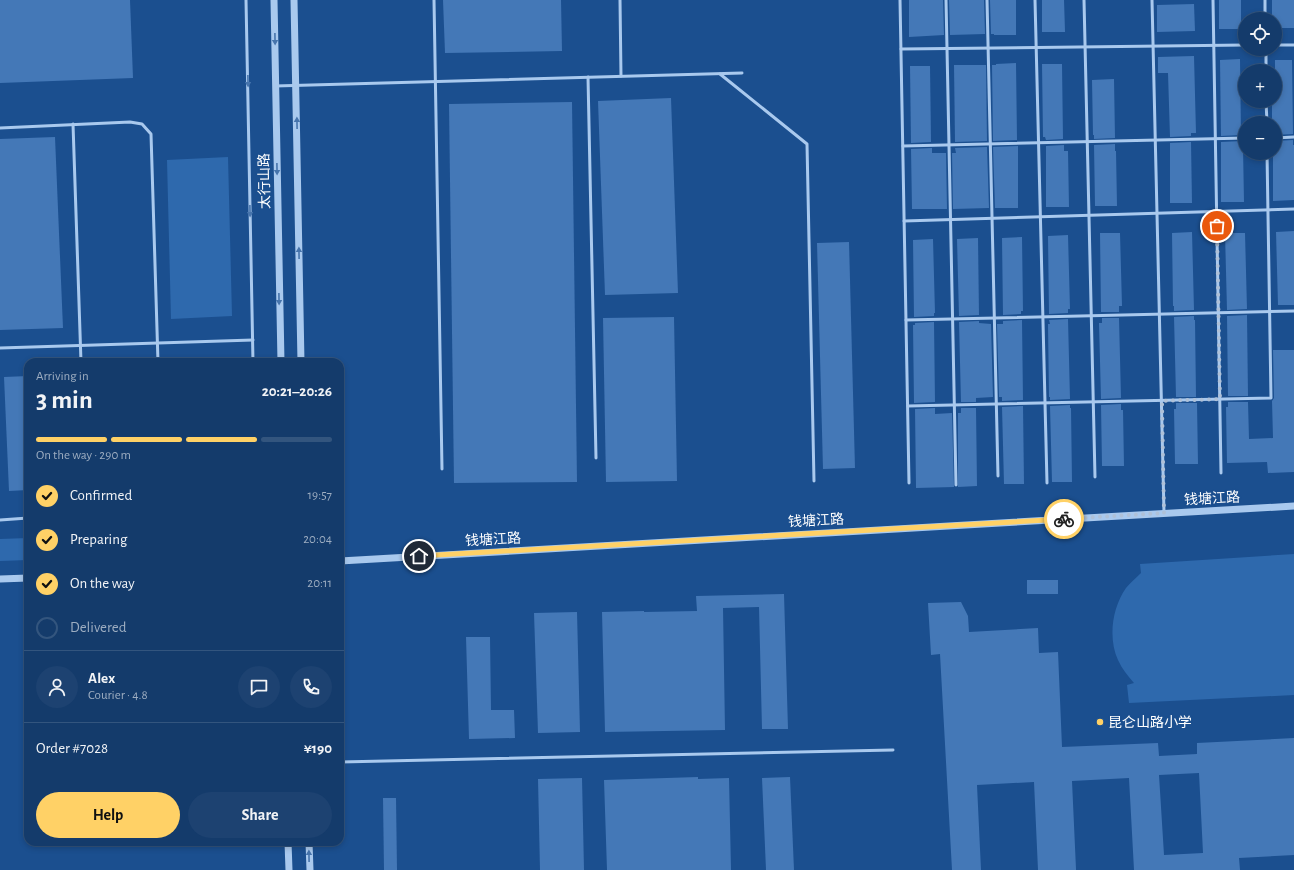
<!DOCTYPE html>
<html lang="en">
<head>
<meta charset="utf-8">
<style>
	:root { --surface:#143b6b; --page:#1d4271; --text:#f1f3f6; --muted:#9dadc1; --line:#33557e; --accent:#ffd166 }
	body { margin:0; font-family:"Alegreya Sans","Noto Sans SC",sans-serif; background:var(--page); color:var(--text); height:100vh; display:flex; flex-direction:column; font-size:15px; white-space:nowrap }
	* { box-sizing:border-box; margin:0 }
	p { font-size:13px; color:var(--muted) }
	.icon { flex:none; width:22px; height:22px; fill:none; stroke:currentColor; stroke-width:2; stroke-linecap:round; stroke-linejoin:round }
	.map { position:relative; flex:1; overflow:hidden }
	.drawer { position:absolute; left:24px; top:358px; width:320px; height:488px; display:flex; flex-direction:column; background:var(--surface); border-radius:12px; box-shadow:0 2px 6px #0003,0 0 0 1px var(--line) }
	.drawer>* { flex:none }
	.fabs { position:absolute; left:1238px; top:12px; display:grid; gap:8px }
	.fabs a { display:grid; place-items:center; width:44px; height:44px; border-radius:50%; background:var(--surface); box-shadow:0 2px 6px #0003,0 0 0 1px var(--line); font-size:20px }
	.pin { position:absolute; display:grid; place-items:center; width:34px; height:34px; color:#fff; margin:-17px; border:2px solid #fff; border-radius:50%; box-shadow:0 1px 4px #0007 }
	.courier { position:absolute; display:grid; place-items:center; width:40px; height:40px; margin:-20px; border:3px solid #ffd166; border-radius:50%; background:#fff; color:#222; box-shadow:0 1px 5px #0007 }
	.headline em { font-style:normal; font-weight:700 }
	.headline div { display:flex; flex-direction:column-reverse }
	.headline { display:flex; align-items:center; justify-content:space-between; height:68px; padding:0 12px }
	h1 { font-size:26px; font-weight:700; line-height:30px }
	.bar { display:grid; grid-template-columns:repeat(4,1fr); gap:6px 4px; align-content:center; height:48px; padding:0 12px }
	.bar i { height:5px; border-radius:3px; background:var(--line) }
	.bar .selected { background:var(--accent) }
	.bar p { grid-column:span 4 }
	.line { display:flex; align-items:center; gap:10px; padding:0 12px; border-top:1px solid var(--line) }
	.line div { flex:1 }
	.round { display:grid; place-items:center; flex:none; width:42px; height:42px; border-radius:21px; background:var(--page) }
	ol { padding:0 12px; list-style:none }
	li { display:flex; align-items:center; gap:12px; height:44px }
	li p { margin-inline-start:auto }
	li .icon { padding:4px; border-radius:50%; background:var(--accent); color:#111; stroke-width:4 }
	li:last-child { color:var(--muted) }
	li i { width:22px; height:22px; border:2px solid var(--line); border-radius:50% }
	.button { display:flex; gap:8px; margin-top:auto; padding:8px 12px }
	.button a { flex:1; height:46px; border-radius:24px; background:var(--accent); color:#111; font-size:16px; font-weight:700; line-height:46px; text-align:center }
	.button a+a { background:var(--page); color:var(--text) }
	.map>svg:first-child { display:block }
	.green { fill:#2e69ad }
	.building { fill:#4478b7; fill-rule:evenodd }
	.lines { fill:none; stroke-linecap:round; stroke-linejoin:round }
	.service { stroke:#a9c9ee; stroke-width:3 }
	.tertiary { stroke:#a9c9ee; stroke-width:7 }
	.oneway { fill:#4674ac }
	.done { stroke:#afc1d8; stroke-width:4; stroke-dasharray:0 7.2 }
	.route { stroke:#ffd166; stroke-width:5 }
	.poi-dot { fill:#ffd166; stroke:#1b4f8f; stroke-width:1.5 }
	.labels { text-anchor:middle; stroke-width:3.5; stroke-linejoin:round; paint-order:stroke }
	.street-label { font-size:14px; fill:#fff; stroke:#1b4f8f }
	.poi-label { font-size:14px; fill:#fff; stroke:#1b4f8f; text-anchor:start }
</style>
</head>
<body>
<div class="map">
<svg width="1294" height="870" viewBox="0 0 1294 870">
	<rect width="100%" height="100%" fill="#1b4f8f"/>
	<g class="green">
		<path d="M228 157 232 316 171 319 167 160Z"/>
		<path d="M28 538V560L0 561V539Z"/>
		<path d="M1294 554V695L1129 703 1127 685 1134 683C1128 676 1122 669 1118 660 1108 638 1112 608 1126 588 1130 583 1136 578 1141 573L1140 564Z"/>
	</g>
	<g class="building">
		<path d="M0 0H130L133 78 0 83Z"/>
		<path d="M443 0H561L562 51 445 53Z"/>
		<path d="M909 0H943L944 35 909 37Z"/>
		<path d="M949 0H984L985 34 950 35Z"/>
		<path d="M990 0H1016V35H994V34H991Z"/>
		<path d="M1042 0H1064L1065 32H1042Z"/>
		<rect x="1219" y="0" width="22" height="29"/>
		<path d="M1272 0H1294V28H1275V19H1272Z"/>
		<path d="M1194 4 1195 31 1157 32V5Z"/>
		<path d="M1194 56 1196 133H1191V136L1170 137 1168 73H1158V57Z"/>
		<path d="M1240 59 1241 135 1221 136 1220 60Z"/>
		<path d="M1275 60H1292L1293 134 1275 135V123H1272V101H1275Z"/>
		<path d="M1016 63 1017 140 993 141 992 65H996V64Z"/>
		<path d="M1042 64H1062L1063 139 1046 140 1045 137H1043Z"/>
		<path d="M954 65H986L987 141 955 142Z"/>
		<path d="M910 66H930L931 142 911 143Z"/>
		<path d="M1114 79 1115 138 1094 139V135H1093L1092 80Z"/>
		<path d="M671 98 678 293 605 295 598 101Z"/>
		<path d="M572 102 577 482 454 483 449 104Z"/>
		<path d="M55 137 63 328 0 330V139Z"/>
		<path d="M1293 140V145H1294V200L1273 201V153H1275V141Z"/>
		<path d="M1242 141V147H1243L1244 202H1221V142Z"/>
		<path d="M1191 142 1192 203H1170V143Z"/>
		<path d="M1115 144V151H1116L1117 206H1095L1094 145Z"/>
		<path d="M1064 145V151H1068L1069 207H1046V146Z"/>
		<path d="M1018 146V208H995L993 147Z"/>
		<path d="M987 147 989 208 953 209 952 153H956L955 148Z"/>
		<path d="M932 148V153H946L947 209H912L911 149Z"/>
		<path d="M1294 231V305H1278L1276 232Z"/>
		<path d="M1192 232 1194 310 1174 311V306H1173L1172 233Z"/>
		<path d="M1100 233H1120L1122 306H1119V312H1101Z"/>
		<path d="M1225 233H1245L1247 309 1227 310Z"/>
		<path d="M1068 235 1070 309H1068V313L1049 314 1048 236Z"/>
		<path d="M1022 237 1023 311H1021V314L1003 315 1002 238Z"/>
		<path d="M978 238 979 315 959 316 957 239Z"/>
		<path d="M933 239 935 313H934V316L914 317 913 240Z"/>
		<path d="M849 242 855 468 823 469 817 243Z"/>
		<path d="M1247 315 1248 396H1228L1227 316Z"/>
		<path d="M1194 316V320H1195L1196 397H1176L1174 317Z"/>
		<path d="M674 317 677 481 606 482 603 318Z"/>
		<path d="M1102 318H1119L1121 398 1101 399 1099 323H1102Z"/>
		<path d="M1068 319 1070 399 1050 400V397H1049L1048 324H1050L1049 320Z"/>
		<path d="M1022 320 1023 400 1002 401V397H999L997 324H1003V321Z"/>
		<path d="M979 321V323L991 324 993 397 976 398V402H961L959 322Z"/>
		<path d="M934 322 935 402 914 403 913 325H915V323Z"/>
		<path d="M1273 350H1294V472L1268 473 1267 462 1227 463 1226 407H1228V402H1248L1249 439 1273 438 1272 401 1274 398Z"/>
		<path d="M28 376V490L9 491 4 377Z"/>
		<path d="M1176 403H1197L1198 464H1175L1174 409H1176Z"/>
		<path d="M1121 404V410H1123L1124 466H1102L1101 405Z"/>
		<path d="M1070 405V408H1071L1072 482H1052L1050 406Z"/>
		<path d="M1023 406 1024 484H1004L1002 407Z"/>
		<path d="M935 408V414L952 413 954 487 916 488 915 409Z"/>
		<path d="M961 408H976L977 486 958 487V413H961Z"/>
		<rect x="1027" y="580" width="31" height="14"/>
		<path d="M784 594 788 729H762L759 607 723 608 725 730 605 732 602 612 644 611V612L697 611 696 596Z"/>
		<path d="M961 602 968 616 969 632 1038 628 1039 653 1058 652 1062 747 1158 743 1159 756 1197 754V743L1294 738V855L1239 858 1240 870H1134L1129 778 1072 781 1076 869V870H1038L1034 782 977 785 981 870H952L940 654 931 655 928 603ZM1199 773 1203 853 1164 855 1159 775Z"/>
		<path d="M577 612 580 732 538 733 534 613Z"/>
		<path d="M466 637H490L491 710H514L515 738 469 739Z"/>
		<path d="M698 777V779L729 778 731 870H607L604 780Z"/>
		<path d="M790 777 794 870H766L762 778Z"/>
		<path d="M582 778 584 870H540L538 779Z"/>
		<path d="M383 798H396L397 870H384Z"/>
	</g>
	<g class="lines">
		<g class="service">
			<path d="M246 0 253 362"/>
			<path d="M434 0 442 469"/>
			<path d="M620 0 621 76"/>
			<path d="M900 0 909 483"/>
			<path d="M946 0 956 485"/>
			<path d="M987 0 998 476"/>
			<path d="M1035 0 1047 483"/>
			<path d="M1084 0 1095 477"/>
			<path d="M1152 0 1164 513"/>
			<path d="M1213 0 1221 473"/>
			<path d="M1265 0V19"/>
			<path d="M1275 45H1294"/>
			<path d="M901 49 1245 45"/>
			<path d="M1266 49V71"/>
			<path d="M720 74 807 144 814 481"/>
			<path d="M588 77 596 458"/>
			<path d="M275 86 742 73"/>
			<path d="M1266 101 1267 123"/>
			<path d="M73 124 81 362"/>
			<path d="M0 128 130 122 142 124 151 134 158 362"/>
			<path d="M1275 138 1294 137"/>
			<path d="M903 146 1245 138"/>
			<path d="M904 221 1294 209"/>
			<path d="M906 320 1294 311"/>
			<path d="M0 348 253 340"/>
			<path d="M908 406 1271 398 1267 153"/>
			<path d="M0 520 28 518"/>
			<path d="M340 762 893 750"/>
		</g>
		<g class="tertiary">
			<path d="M274 0 281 362"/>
			<path d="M294 0 301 362"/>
			<path d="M340 561 1294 506"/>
			<path d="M0 579 28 578"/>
			<path d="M288 842 289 870"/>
			<path d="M309 842 310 870"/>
		</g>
	</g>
	<defs><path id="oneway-solid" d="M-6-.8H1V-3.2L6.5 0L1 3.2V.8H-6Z"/></defs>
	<g class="oneway">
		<use href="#oneway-solid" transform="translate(275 39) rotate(89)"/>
		<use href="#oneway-solid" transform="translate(248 81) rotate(89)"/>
		<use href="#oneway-solid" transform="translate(297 123) rotate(-91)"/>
		<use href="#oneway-solid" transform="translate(277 169) rotate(89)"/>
		<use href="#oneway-solid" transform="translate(250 211) rotate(89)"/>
		<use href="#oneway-solid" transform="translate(299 253) rotate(-91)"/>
		<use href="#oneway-solid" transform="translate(279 299) rotate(89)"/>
		<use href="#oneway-solid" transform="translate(309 856) rotate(-91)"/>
	</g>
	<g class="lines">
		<path class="done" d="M1064 519 1164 513 1162 401 1220 399 1217 226"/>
		<path class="route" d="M419 556 1064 519"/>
	</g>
	<circle class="poi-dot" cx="1100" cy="722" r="4"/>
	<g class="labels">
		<g class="street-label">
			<text transform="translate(264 181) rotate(-91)" y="5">太行山路</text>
			<text transform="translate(1212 498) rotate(-3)" y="5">钱塘江路</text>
			<text transform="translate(816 520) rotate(-3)" y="5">钱塘江路</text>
			<text transform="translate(493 539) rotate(-3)" y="5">钱塘江路</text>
		</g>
		<g class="poi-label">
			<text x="1108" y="727">昆仑山路小学</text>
		</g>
	</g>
</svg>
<div class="fabs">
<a><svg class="icon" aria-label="locate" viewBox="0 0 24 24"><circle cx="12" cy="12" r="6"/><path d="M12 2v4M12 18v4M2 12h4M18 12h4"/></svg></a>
<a>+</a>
<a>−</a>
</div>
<div class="pin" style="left:1217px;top:226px;background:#ea580c"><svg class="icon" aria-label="bag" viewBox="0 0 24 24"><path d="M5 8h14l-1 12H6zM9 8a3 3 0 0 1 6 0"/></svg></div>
<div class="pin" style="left:419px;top:556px;background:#1f2937"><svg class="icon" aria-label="home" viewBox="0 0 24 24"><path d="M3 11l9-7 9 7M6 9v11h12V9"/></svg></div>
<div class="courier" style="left:1064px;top:519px"><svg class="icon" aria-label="bike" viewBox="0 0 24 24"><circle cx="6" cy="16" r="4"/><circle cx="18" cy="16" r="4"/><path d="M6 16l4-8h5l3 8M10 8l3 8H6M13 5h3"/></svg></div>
<section class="drawer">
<div class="headline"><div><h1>3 min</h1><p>Arriving in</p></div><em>20:21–20:26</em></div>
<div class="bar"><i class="selected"></i><i class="selected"></i><i class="selected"></i><i></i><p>On the way · 290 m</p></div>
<ol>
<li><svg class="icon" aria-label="check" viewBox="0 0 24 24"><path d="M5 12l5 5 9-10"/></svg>Confirmed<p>19:57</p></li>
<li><svg class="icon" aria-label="check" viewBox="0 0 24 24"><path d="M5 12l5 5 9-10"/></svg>Preparing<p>20:04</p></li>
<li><svg class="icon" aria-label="check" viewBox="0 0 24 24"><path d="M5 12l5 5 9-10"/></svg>On the way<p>20:11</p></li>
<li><i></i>Delivered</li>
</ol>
<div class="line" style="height:72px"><a class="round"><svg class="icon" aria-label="person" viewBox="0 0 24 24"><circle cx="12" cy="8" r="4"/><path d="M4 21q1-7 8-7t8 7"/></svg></a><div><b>Alex</b><p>Courier · 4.8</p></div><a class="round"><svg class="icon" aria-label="chat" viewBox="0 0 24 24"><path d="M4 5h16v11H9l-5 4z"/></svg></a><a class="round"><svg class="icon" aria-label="phone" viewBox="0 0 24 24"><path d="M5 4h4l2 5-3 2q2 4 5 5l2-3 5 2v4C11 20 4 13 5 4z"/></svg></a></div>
<div class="line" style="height:52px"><div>Order #7028</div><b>¥190</b></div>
<div class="button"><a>Help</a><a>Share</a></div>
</section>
</div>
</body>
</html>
